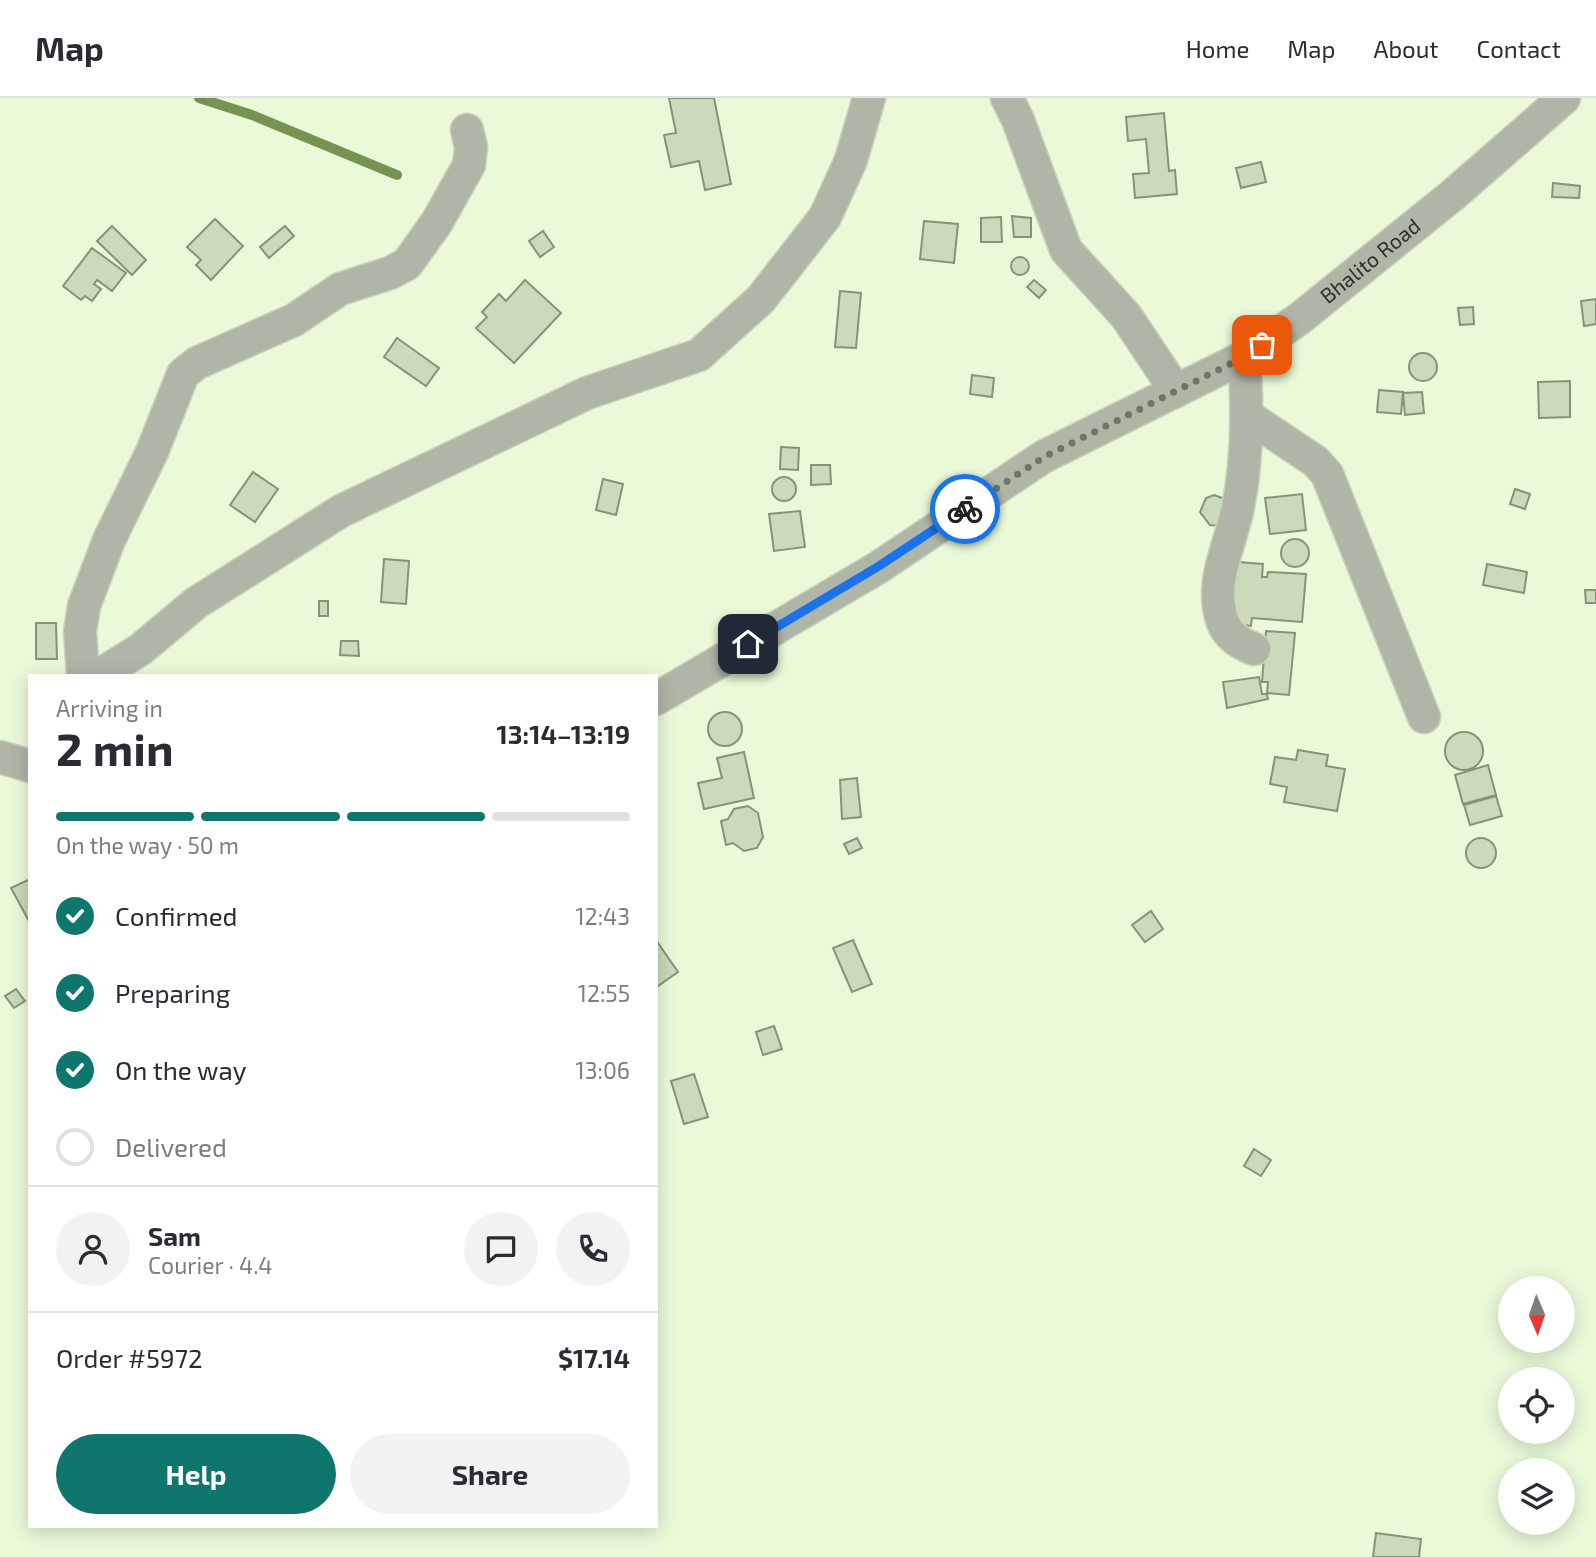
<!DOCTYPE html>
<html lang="en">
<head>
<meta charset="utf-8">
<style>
	:root { --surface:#fff; --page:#f2f2f3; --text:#2b2b33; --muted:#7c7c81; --line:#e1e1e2; --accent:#0f766e }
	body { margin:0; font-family:"Exo 2",sans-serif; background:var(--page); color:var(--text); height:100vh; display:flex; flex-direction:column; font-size:26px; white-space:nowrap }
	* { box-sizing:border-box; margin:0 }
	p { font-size:23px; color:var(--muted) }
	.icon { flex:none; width:38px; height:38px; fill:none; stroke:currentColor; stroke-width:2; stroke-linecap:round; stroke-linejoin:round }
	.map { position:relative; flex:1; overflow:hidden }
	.details { position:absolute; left:28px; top:576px; width:630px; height:854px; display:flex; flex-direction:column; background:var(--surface); border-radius:0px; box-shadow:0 4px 18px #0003 }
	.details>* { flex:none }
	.needle { width:46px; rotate:178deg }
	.buttons { position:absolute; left:1498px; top:1178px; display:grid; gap:14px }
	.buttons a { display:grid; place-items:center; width:77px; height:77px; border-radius:50%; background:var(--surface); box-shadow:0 4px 18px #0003; font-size:35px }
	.pin { position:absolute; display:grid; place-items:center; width:60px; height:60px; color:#fff; margin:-30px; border-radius:14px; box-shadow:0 4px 10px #0006 }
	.courier { position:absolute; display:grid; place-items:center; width:70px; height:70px; margin:-35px; border:5px solid #1a73e8; border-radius:50%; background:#fff; color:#222; box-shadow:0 2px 9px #0007 }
	.overview em { font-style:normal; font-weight:700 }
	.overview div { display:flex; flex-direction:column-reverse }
	.overview { display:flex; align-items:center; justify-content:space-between; height:119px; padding:0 28px }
	h1 { font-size:46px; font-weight:700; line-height:52px }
	.bar { display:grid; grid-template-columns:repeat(4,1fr); gap:10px 7px; align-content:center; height:84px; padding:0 28px }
	.bar i { height:9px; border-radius:5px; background:var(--line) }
	.bar .current { background:var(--accent) }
	.bar p { grid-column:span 4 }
	.line { display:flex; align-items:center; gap:18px; padding:0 28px; border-top:2px solid var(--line) }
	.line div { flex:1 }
	.round { display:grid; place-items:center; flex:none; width:74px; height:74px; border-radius:37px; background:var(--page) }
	ol { padding:0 28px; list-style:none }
	li { display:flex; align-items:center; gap:21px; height:77px }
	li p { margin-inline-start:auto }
	li .icon { padding:7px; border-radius:50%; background:var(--accent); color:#fff; stroke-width:4 }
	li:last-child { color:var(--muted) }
	li i { width:38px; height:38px; border:4px solid var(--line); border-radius:50% }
	.button { display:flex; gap:14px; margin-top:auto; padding:14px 28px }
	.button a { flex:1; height:80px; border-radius:42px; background:var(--accent); color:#fff; font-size:28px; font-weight:700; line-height:80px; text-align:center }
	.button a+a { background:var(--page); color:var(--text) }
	header { display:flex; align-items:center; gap:42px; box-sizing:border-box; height:98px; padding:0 35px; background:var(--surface); border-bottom:2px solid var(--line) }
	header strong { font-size:33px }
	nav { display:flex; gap:38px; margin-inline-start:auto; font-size:24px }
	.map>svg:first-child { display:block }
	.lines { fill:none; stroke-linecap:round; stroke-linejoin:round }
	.stream { stroke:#769351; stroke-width:10 }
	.building { fill:#cbdaba; stroke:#859476; stroke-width:2 }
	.minor-casing { stroke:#c7d6b8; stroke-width:35 }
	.minor { stroke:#afb6a8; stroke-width:32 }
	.done { stroke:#6d7763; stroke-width:7; stroke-dasharray:0 12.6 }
	.route { stroke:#1a73e8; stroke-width:9 }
	.labels { text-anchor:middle; stroke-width:6; stroke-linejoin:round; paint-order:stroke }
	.street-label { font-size:21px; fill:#2a3024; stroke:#fff }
</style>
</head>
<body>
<header>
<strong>Map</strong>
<nav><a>Home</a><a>Map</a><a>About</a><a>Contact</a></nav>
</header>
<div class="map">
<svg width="1596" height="1459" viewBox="0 0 1596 1459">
	<rect width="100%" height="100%" fill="#eafad9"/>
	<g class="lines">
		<path class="stream" d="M199 0 252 17 397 77"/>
	</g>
	<g class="building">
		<path d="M669 0H714L731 86 705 92 699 63 671 69 664 37 676 35Z"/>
		<path d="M1164 15 1169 73 1175 72 1177 96 1135 100 1133 76 1149 75 1146 41 1128 43 1126 19Z"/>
		<path d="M1261 64 1266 84 1241 90 1236 70Z"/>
		<path d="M1553 85 1580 88 1579 100 1552 99Z"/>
		<path d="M1012 118 1031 120V139H1014Z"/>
		<path d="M1001 119 1002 144H981V120Z"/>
		<path d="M215 121 243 148 211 182 196 167 201 162 187 149Z"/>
		<path d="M924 123 958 126 954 165 920 161Z"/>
		<path d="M112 128 146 162 132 177 97 143Z"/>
		<path d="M285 128 294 138 269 160 260 149Z"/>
		<path d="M543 133 554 149 540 159 529 143Z"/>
		<path d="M92 150 126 175 112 193 97 182 94 186 101 191 92 203 85 198 81 202 63 188Z"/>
		<circle cx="1020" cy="168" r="9"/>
		<path d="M525 182 561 215 514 265 476 230 487 219 482 214 499 196 506 203Z"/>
		<path d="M1034 182 1046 192 1039 200 1027 189Z"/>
		<path d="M840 193 861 195 856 250 835 249Z"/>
		<path d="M1596 201V226L1584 228 1581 203Z"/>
		<path d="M1473 209 1474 226 1460 227 1458 210Z"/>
		<path d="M397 240 439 270 426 288 384 259Z"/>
		<circle cx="1423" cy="269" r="14"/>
		<path d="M972 277 994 280 992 299 970 296Z"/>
		<path d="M1570 283V319L1539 320 1538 284Z"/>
		<path d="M1379 292 1403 294 1401 316 1377 314Z"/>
		<path d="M1422 294 1424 315 1405 317 1403 295Z"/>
		<path d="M781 349 799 350 798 372 780 371Z"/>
		<path d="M811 367H830L831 386 811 387Z"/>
		<path d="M253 374 278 391 255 424 230 407Z"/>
		<circle cx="784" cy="391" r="12"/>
		<path d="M603 381 623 386 616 417 596 412Z"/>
		<path d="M1515 391 1530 396 1525 411 1510 406Z"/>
		<path d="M1302 396 1306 432 1270 436 1265 400Z"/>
		<path d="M1214 397 1228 402 1218 428 1210 427 1200 414 1206 400Z"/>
		<path d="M800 413 805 449 774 453 769 416Z"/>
		<circle cx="1295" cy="455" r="14"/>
		<path d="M384 461 409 463 406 506 381 504Z"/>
		<path d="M1226 463 1263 466 1262 479H1267L1268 474 1306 476 1302 524 1252 520 1251 528 1229 526Z"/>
		<path d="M1487 466 1527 474 1524 495 1483 487Z"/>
		<path d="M1585 492H1596V505H1586Z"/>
		<rect x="319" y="503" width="9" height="15"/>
		<path d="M36 525H56L57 561H36Z"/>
		<path d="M1266 533 1295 535 1289 597 1267 595 1268 584H1262Z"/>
		<path d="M341 543H358L359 558 340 557Z"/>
		<path d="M1259 579 1262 596H1267L1268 601 1227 610 1223 584Z"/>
		<circle cx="725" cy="631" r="17"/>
		<circle cx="1464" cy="653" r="19"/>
		<path d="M1298 652 1328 657 1326 668 1345 671 1337 713 1284 704 1287 689 1270 686 1275 659 1296 662Z"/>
		<path d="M744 654 754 700 704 711 698 685 722 680 717 660Z"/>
		<path d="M1488 667 1496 697 1463 706 1455 677Z"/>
		<path d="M857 680 861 719 842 721 840 682Z"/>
		<path d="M1496 698 1502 718 1470 727 1464 707Z"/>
		<path d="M748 708 758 715 763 739 757 750 744 753 733 745 726 747 721 723 728 721 734 711Z"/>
		<circle cx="1481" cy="755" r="15"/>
		<path d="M857 740 862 750 849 756 844 746Z"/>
		<path d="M30 781V825L11 790Z"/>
		<path d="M1151 813 1163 831 1145 844 1132 827Z"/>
		<path d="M656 842 678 874 658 888 656 885Z"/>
		<path d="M853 842 872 886 852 894 833 850Z"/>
		<path d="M16 891 25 903 14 910 5 898Z"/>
		<path d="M774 928 782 951 763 957 756 934Z"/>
		<path d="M694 976 708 1019 684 1026 671 983Z"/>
		<path d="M1254 1051 1271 1062 1261 1078 1244 1068Z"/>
		<path d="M1376 1435 1421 1441 1419 1459H1373Z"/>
	</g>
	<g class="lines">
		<g class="minor-casing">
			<g id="minor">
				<path d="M1007 0 1018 22 1066 152 1126 218 1176 293"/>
				<path d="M1244 259C1248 311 1248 363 1237 414 1229 450 1211 482 1221 519 1225 536 1238 545 1254 551"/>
				<path d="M1249 319 1315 363 1327 376 1424 619"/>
				<path d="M83 578 80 533 84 508 109 442 152 354 183 276 197 265 294 222 340 191 390 175 407 166 437 124 469 67 471 49 467 32"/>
				<path d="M98 578 141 551 196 505 341 413 587 295 699 257 761 201 825 119 851 62 869 0"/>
				<path id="s1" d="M656 601 879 469 1043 359 1244 259 1299 221 1454 96 1564 0"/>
				<path d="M0 659 30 668"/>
			</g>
		</g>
		<use href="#minor" class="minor"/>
	</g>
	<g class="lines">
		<path class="done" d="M965 411 1044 359 1244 259 1262 247"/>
		<path class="route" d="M748 546 879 468 965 411"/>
	</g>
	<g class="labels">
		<g class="street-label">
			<text dy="7" stroke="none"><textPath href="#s1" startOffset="840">Bhalito Road</textPath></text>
		</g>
	</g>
</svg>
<div class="buttons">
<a><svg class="needle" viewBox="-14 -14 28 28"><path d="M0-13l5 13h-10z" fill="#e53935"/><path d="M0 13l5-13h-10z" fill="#7c7c81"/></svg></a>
<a><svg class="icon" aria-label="locate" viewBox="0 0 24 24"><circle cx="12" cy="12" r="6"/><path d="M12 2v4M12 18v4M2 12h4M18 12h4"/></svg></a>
<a><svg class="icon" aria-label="layers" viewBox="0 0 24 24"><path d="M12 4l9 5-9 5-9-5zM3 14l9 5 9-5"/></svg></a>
</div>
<div class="pin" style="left:1262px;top:247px;background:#ea580c"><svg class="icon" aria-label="bag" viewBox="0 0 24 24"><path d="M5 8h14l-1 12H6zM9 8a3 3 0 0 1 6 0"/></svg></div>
<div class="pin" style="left:748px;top:546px;background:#1f2937"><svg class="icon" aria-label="home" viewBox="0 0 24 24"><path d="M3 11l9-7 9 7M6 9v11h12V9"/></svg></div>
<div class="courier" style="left:965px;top:411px"><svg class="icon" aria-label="bike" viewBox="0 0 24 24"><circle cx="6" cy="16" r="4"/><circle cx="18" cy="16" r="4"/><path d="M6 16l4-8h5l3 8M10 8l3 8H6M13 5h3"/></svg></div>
<section class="details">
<div class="overview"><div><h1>2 min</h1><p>Arriving in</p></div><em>13:14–13:19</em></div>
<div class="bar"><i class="current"></i><i class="current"></i><i class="current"></i><i></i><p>On the way · 50 m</p></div>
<ol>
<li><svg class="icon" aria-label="check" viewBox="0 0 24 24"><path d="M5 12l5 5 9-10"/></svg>Confirmed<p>12:43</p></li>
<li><svg class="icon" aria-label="check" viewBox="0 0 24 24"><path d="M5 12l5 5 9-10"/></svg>Preparing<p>12:55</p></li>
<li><svg class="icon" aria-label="check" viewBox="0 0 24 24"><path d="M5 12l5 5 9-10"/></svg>On the way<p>13:06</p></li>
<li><i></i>Delivered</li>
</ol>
<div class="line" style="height:126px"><a class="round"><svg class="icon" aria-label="person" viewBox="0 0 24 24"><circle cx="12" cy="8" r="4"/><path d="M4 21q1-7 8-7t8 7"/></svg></a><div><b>Sam</b><p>Courier · 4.4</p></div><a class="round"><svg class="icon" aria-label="chat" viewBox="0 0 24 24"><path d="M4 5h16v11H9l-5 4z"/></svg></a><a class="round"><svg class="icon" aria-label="phone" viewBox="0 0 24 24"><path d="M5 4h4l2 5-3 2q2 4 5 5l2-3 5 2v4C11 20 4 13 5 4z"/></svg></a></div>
<div class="line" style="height:91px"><div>Order #5972</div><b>$17.14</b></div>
<div class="button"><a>Help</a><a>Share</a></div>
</section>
</div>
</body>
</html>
